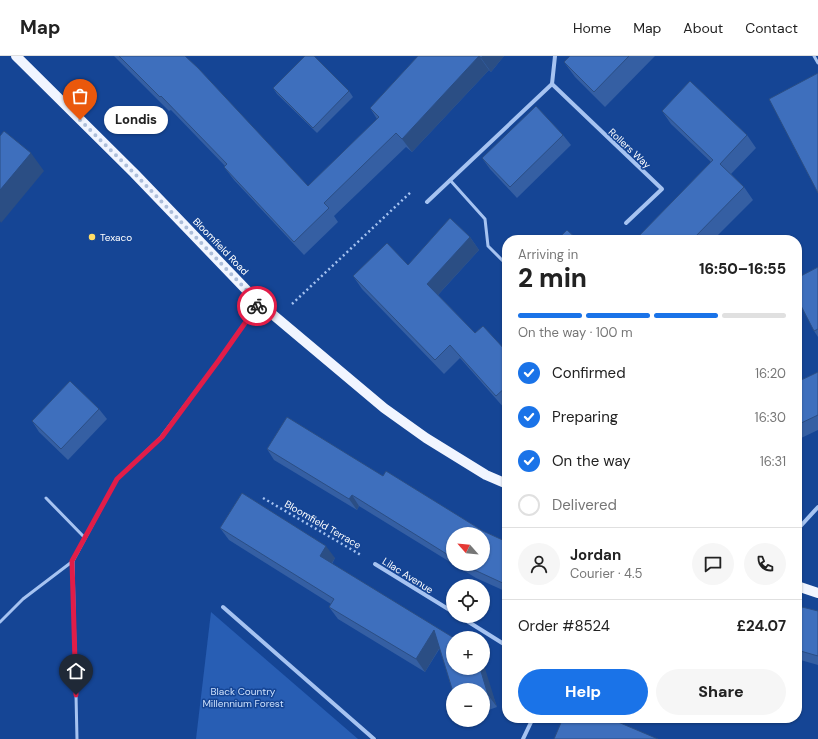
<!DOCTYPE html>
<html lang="en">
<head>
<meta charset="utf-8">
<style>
	:root { --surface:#fff; --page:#f6f6f6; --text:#222; --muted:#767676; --line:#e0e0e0; --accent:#1a73e8 }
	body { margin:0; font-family:"DM Sans",sans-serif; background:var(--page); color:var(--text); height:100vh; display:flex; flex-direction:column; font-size:15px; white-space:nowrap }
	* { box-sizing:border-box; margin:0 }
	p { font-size:13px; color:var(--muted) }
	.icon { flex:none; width:22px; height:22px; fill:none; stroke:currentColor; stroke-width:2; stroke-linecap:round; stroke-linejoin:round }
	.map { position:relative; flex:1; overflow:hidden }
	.drawer { position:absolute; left:502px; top:179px; width:300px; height:488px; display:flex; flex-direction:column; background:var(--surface); border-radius:16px; box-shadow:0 1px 3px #0004 }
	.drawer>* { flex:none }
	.needle { width:26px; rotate:297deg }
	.buttons { position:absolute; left:446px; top:471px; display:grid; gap:8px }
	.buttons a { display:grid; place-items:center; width:44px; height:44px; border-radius:50%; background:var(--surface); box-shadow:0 1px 3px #0004; font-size:20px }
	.pin { position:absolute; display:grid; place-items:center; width:34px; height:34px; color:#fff; margin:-41px -17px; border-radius:50% 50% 50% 0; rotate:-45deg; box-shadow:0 0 4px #0007 }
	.pin .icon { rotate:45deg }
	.courier { position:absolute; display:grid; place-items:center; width:40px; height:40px; margin:-20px; border:3px solid #e11d48; border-radius:50%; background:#fff; color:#222; box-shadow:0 1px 5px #0007 }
	.bubble { position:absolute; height:28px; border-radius:14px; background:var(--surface); box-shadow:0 1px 3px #0004; font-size:13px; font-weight:800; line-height:28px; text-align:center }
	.head em { font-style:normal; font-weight:800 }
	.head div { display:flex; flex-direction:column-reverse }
	.head { display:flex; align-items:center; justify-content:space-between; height:68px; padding:0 16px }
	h1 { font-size:26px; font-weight:800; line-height:30px }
	.bar { display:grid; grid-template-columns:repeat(4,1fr); gap:6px 4px; align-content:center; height:48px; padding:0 16px }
	.bar i { height:5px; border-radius:3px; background:var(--line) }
	.bar .current { background:var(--accent) }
	.bar p { grid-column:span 4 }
	.line { display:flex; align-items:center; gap:10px; padding:0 16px; border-top:1px solid var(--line) }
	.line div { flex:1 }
	.round { display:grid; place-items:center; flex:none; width:42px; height:42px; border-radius:21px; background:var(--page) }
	ol { padding:0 16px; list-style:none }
	li { display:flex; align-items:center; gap:12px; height:44px }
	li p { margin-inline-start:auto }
	li .icon { padding:4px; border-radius:50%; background:var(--accent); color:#fff; stroke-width:4 }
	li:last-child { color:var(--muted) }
	li i { width:22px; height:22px; border:2px solid var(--line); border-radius:50% }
	.primary-button { display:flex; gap:8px; margin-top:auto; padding:8px 16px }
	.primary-button a { flex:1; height:46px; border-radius:24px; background:var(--accent); color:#fff; font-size:16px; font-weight:800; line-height:46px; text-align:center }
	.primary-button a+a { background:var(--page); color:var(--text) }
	header { display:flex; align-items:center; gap:24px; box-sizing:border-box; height:56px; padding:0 20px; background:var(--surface); border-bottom:1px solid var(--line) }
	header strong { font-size:19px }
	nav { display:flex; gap:22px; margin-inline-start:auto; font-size:14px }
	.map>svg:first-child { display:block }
	.green { fill:#285eb4 }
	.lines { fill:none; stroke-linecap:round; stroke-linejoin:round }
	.path { stroke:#a6c3f1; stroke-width:2.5; stroke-dasharray:2 3; stroke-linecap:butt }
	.service { stroke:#a6c3f1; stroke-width:3 }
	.minor { stroke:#a6c3f1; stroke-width:4 }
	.primary { stroke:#f1f5ff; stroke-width:10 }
	.wall { fill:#355fa3; fill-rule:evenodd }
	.shaded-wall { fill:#2b4e84 }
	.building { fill:#3e6fbd; stroke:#2b4e84 }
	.done { stroke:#adbeda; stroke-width:4; stroke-dasharray:0 7.2 }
	.route { stroke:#e11d48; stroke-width:5 }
	.poi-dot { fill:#ffdd67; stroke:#154595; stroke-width:1.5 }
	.labels { text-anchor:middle; stroke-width:3; stroke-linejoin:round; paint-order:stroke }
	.street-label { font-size:10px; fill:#fff; stroke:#154595 }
	.poi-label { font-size:10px; fill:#fff; stroke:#154595; text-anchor:start }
	.park-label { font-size:10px; fill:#cde0fc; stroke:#154595 }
</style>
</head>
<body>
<header>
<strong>Map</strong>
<nav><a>Home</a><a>Map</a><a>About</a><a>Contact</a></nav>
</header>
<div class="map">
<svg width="818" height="683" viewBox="0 0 818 683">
	<rect width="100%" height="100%" fill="#154595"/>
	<path class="green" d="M211 556 358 683H196Z"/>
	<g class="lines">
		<g class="path">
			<path d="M292 248 412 135"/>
			<path d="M263 442 361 499"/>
		</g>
		<g class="service">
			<path d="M814 0 818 7"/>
			<path d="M450 124 485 163 488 190 507 209"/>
			<path d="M46 442 85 482"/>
			<path d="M0 566 23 543 73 505"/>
			<path d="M77 683 73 505 117 423 161 381 219 304 258 248"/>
		</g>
		<g class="minor">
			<path d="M552 28 662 133 626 167"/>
			<path d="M427 146 552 28 555 0"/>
			<path d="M797 474 818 451"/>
			<path d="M375 508 453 556"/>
			<path d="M223 551 374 683"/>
			<path d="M459 560 507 590"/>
			<path d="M523 683 533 662"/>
		</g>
		<g class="primary">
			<path d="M16 0 134 117 259 247 384 352 426 382 486 419 507 428"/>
			<path d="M797 530 818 537"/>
		</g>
	</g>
	<g class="wall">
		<path d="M114 0H185L308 130 377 63 370 52 418 0H504L491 16 489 14 412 96 406 91 334 160 338 166 304 199 234 124 224 111 225 110 171 54 169 55Z"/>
		<path d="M570 0H655L605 51 575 21 564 6Z"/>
		<path d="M273 32 349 35 353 41 317 77 277 38Z"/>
		<path d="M662 55 747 79 756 92 731 118 744 131 753 144 713 184H635L711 106 671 68Z"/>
		<path d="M563 79 571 89 517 142 490 113 482 102Z"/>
		<path d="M470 181 479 194 438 239 475 277 507 296V351L505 353 460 302 444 318 362 233 353 220 408 209Z"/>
		<path d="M818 211V281L814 275Z"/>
		<path d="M818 316V374L797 384V326Z"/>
		<path d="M99 353 107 363 68 404 39 376 32 365Z"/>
		<path d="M267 393 383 420 483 475 507 486V536L476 522 359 450 357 454 274 404ZM453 478 483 508H453Z"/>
		<path d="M220 472 335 502 332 508 483 612 497 651 483 656V634L440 592 425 616 338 563 329 551 331 548 229 484Z"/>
		<path d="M818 555V609L797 603V565H798Z"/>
	</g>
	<g class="shaded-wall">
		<path d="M479 0 489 14 412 96 402 83Z"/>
		<path d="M483 0H504L491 16 481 2Z"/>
		<path d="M31 97 44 115 1 167 0 165V134Z"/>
		<path d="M470 181 479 194 436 241 427 228Z"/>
		<path d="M352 439 359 450 357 454 349 443Z"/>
		<path d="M326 490 335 502 328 513 320 500Z"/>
		<path d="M434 574 443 586 425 616 416 603Z"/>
		<path d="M483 606 497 651 488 639 480 612H483Z"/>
		<path d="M611 662H619L623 668 611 663Z"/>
	</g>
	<g class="building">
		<path d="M119 0H185L198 12 308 130 379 61 370 52 418 0H483L481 2 479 0 402 83 396 77 324 147 329 152 294 186 224 111 227 108 161 40 160 41Z"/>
		<path d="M305 0H314L349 35 313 72 273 32Z"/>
		<path d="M570 0H629L594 36 564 6Z"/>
		<path d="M818 17V137L769 43Z"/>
		<path d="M690 25 747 79 720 108 744 131 692 184H635L713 104 662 55Z"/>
		<path d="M536 50 563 79 510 131 482 102Z"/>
		<path d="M4 75 31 97 0 134V80Z"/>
		<path d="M450 162 470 181 427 228 475 277 483 270 507 296V330L496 340 450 289 435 304 353 220 387 187 408 209Z"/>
		<path d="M567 174 578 184H557Z"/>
		<path d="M818 211V273L814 275 797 242V222Z"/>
		<path d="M818 316V359L797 369V326Z"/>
		<path d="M70 325 99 353 61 393 32 365Z"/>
		<path d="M287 361 383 420 386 415 483 475 507 486V529L468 511 463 508H483V478H453V502L352 439 349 443 267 393Z"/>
		<path d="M242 437 326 490 320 500 454 582H453V612H480L488 639 483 640V634H453V636L434 574 416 603 329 551 334 543 220 472Z"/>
		<path d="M802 551 818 555V600L797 594V565H798Z"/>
		<path d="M563 662H611V663L658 683H554Z"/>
	</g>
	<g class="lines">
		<path class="done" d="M80 64 134 117 259 247 257 250"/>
		<path class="route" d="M76 639 72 505 117 423 162 381 219 304 257 250"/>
	</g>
	<circle class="poi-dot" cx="92" cy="181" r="4"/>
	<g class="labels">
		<g class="street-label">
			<text transform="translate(630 92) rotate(43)" y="4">Rollers Way</text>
			<text transform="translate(221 190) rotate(46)" y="4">Bloomfield Road</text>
			<text transform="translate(323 468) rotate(30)" y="4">Bloomfield Terrace</text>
			<text transform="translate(408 519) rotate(32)" y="4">Lilac Avenue</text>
		</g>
		<g class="poi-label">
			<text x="100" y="185">Texaco</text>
		</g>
		<g class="park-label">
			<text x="243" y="639">Black Country<tspan x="243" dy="12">Millennium Forest</tspan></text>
		</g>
	</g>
</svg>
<div class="buttons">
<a><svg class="needle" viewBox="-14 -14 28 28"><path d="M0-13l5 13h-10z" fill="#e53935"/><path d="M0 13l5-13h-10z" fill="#767676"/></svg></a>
<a><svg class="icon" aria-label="locate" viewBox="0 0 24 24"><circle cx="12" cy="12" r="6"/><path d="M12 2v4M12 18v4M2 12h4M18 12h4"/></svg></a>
<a>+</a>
<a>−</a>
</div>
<div class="pin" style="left:80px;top:64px;background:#ea580c"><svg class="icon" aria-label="bag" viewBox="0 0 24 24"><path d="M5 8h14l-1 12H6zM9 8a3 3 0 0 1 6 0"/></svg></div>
<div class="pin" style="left:76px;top:639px;background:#1f2937"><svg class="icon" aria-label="home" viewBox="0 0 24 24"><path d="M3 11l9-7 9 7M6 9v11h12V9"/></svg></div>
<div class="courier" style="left:257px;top:250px"><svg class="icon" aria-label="bike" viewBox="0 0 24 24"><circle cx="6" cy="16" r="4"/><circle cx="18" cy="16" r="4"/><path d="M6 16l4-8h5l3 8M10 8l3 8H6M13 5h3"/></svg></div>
<div class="bubble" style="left:104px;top:50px;width:64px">Londis</div>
<section class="drawer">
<div class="head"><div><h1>2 min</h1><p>Arriving in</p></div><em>16:50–16:55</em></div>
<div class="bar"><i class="current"></i><i class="current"></i><i class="current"></i><i></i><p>On the way · 100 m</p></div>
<ol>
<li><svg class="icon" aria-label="check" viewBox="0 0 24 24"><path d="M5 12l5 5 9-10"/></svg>Confirmed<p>16:20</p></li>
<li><svg class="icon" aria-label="check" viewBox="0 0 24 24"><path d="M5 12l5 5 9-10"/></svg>Preparing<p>16:30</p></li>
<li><svg class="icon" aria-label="check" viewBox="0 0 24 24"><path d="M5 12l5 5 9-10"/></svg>On the way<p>16:31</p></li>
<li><i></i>Delivered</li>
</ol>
<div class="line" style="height:72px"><a class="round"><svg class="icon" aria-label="person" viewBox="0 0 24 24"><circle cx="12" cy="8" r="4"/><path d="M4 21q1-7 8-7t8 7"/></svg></a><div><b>Jordan</b><p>Courier · 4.5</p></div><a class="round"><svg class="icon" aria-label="chat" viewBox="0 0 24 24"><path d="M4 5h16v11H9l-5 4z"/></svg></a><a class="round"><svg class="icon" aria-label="phone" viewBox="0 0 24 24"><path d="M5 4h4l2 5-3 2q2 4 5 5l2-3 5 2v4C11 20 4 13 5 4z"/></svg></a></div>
<div class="line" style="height:52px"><div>Order #8524</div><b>£24.07</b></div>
<div class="primary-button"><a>Help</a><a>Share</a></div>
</section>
</div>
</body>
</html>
